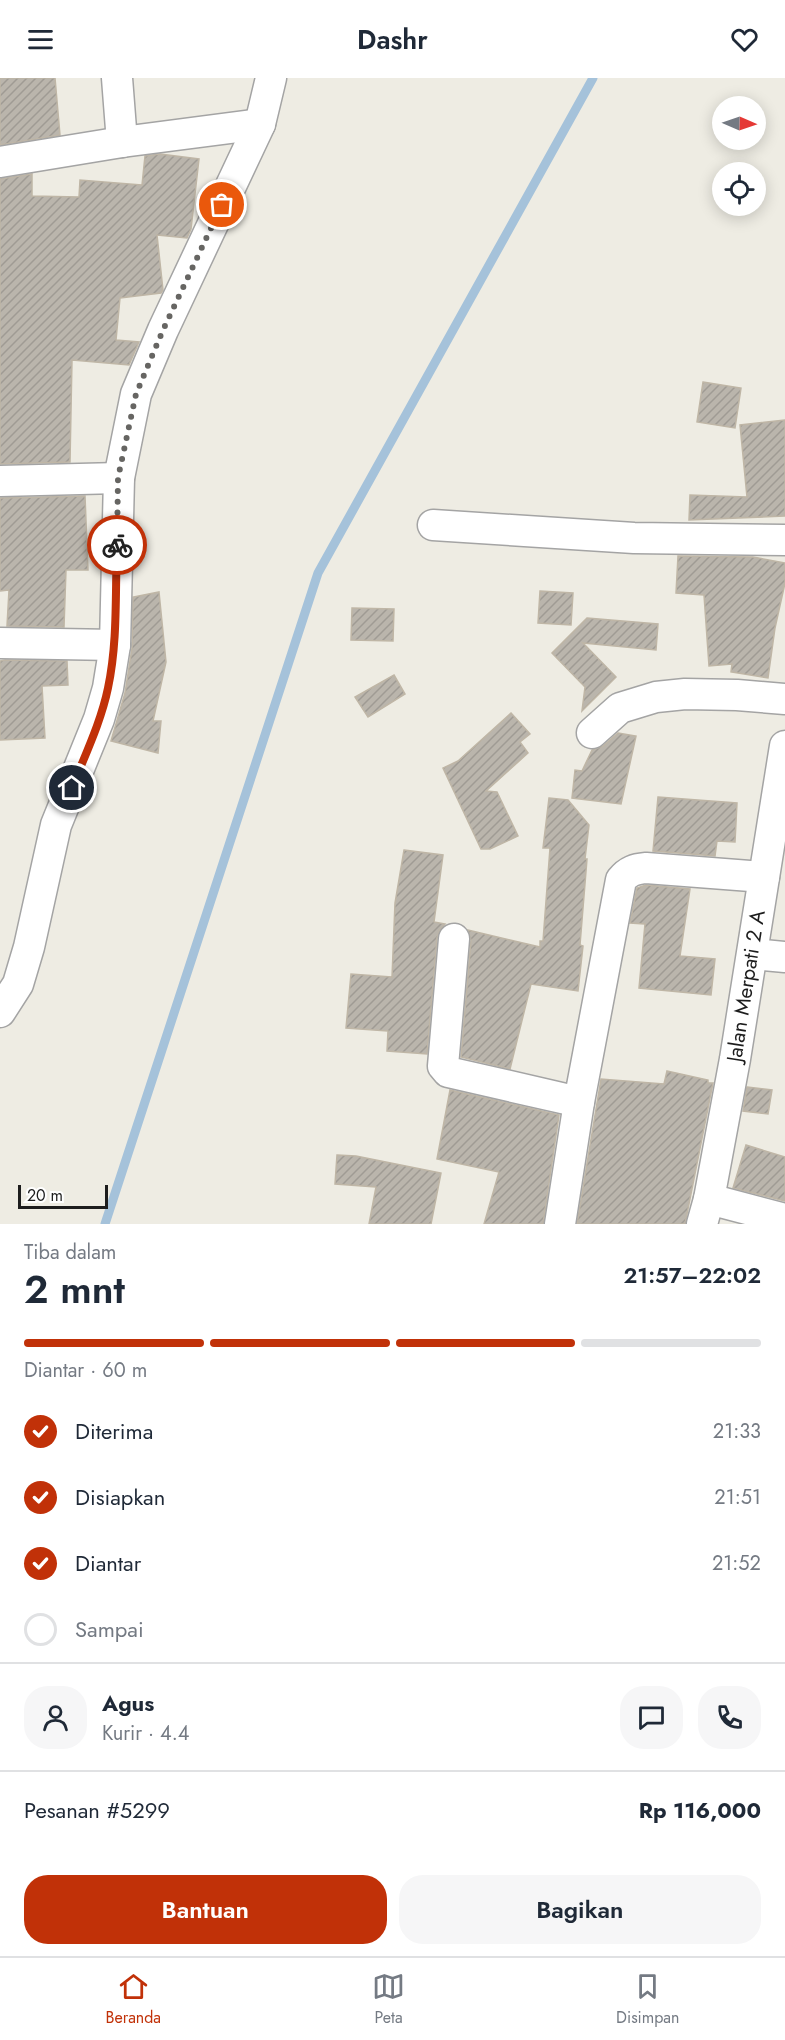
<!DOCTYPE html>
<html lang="id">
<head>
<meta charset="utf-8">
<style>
	:root { --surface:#fff; --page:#f6f6f7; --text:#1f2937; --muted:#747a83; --line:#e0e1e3; --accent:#c13108 }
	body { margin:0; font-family:Jost,sans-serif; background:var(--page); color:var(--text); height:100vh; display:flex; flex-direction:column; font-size:22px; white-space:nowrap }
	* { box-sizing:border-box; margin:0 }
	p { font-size:20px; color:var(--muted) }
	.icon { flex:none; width:33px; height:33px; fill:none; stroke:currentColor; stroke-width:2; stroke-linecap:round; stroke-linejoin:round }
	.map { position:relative; height:1146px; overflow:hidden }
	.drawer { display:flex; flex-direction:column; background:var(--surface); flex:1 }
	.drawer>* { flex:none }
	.needle { width:39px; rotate:92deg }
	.controls { position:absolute; left:712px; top:18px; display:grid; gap:12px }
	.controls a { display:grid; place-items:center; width:54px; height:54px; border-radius:50%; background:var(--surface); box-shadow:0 3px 15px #0003; font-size:30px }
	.scale { position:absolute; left:18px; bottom:15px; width:90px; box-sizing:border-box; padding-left:6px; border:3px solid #1d1d1d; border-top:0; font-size:16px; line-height:21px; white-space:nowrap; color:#1d1d1d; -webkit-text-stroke:4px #fff; paint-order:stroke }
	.pin { position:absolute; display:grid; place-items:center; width:51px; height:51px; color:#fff; margin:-26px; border:3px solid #fff; border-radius:50%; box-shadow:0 2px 6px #0007 }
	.courier { position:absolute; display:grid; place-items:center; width:60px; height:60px; margin:-30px; border:4px solid #c13108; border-radius:50%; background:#fff; color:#222; box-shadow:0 2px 8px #0007 }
	.headline em { font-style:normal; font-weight:600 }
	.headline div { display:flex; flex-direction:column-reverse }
	.headline { display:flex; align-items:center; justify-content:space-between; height:102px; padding:0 24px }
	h1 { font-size:39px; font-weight:600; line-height:45px }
	.bar { display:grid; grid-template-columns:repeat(4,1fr); gap:9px 6px; align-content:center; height:72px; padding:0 24px }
	.bar i { height:8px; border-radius:4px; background:var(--line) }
	.bar .on { background:var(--accent) }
	.bar p { grid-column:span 4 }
	.line { display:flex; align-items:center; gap:15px; padding:0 24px; border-top:2px solid var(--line) }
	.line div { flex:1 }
	.round { display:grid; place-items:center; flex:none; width:63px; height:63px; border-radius:24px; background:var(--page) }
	ol { padding:0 24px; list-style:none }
	li { display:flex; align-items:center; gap:18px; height:66px }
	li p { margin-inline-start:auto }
	li .icon { padding:6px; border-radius:50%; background:var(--accent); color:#fff; stroke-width:4 }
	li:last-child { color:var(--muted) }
	li i { width:33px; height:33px; border:3px solid var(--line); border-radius:50% }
	.action { display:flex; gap:12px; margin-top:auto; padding:12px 24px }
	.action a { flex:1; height:69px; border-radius:24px; background:var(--accent); color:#fff; font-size:24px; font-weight:600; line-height:69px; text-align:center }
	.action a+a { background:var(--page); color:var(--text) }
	header { display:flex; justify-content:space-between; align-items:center; height:78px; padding:0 24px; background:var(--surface); font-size:27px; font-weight:600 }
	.dock { display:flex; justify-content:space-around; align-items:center; height:84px; border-top:2px solid var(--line); background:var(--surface); font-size:16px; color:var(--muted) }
	.dock a { display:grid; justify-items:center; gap:3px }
	.dock .on { color:var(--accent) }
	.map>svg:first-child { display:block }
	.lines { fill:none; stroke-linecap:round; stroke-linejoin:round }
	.stream { stroke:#a5c2da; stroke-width:9 }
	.building { fill:url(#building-hatch); stroke:#bfb6a6; stroke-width:1.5 }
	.minor-casing { stroke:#a4a4a4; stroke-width:33 }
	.minor { stroke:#fff; stroke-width:30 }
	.done { stroke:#666562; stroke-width:6; stroke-dasharray:0 10.8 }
	.route { stroke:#c13108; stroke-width:8 }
	.labels { text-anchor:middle; stroke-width:5; stroke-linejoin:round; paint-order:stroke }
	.street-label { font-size:21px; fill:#1d1d1d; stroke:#fff }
</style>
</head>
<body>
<header><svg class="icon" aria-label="menu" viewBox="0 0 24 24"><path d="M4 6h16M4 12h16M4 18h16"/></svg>Dashr<svg class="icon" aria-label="heart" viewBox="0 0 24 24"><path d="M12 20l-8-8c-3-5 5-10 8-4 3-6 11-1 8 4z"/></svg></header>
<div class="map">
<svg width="785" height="1146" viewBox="0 0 785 1146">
	<defs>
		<pattern id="building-hatch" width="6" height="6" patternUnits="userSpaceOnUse" patternTransform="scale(1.5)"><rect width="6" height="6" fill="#bab5ac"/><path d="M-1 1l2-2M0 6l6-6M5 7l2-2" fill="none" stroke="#9f9b94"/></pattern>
	</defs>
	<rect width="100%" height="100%" fill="#eeece3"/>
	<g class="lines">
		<path class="stream" d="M105 1146 318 495 593 0"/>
	</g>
	<g class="building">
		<path d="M0 0H55L60 57 0 67Z"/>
		<path d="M160 76 199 81 191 151 187 160 157 157 163 212 161 215 120 220 116 262 139 264 129 287 72 282 70 384 0 386V101L32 96V118L79 119 80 102 142 107 145 78Z"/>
		<path d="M703 304 741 310 735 350 697 344Z"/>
		<path d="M785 342V438L689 442 690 417 747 419 740 347Z"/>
		<path d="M85 418 88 492H66L64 549 7 548 9 512 0 513V420Z"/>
		<path d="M678 478 753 479 785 485V505L775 550 768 600 731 594 732 586 709 588 704 517 676 515Z"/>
		<path d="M540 513 573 515 571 547 538 545Z"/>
		<path d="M159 514 166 584 153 643H161L158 675 111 663 125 615 132 570 133 519Z"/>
		<path d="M352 530 394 531 393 563 351 562Z"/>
		<path d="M587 540 658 546 656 572 583 565 616 599 582 633 585 609 552 575Z"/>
		<path d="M5 582 67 583 68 607 42 608 45 660 0 662V583Z"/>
		<path d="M394 597 405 616 368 639 355 619Z"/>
		<path d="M511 635 530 656 520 664 528 675 486 713 497 714 518 758 490 771H481L443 690 458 683Z"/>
		<path d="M618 655 636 658 621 726 572 720 575 692 582 693 592 672 603 668Z"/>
		<path d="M658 719 737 725 735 764 717 763 715 778 653 773Z"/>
		<path d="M549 720 568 722 589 747 585 781H587L580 867 583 868 578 913 531 906 510 991 461 979 471 862 468 852 540 869V863H543L550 770H543Z"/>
		<path d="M404 772 443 777 434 844 445 846 440 852 437 860 427 976 387 973 388 953 346 950 351 896 392 899 395 825Z"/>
		<path d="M646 807 690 811 680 878 715 881 711 917 639 910 645 846 630 845 637 810Z"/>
		<path d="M667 993 708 1002V1005H713L685 1146H577L601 1001 664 1006Z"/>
		<path d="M747 1009 772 1012 768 1036 743 1033Z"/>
		<path d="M450 1012 559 1037 543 1146H484L499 1094 437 1081Z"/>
		<path d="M746 1067 785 1079V1123L733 1110Z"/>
		<path d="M337 1077 356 1078 441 1095 431 1146H369L376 1109 335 1106Z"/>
	</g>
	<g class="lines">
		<g class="minor-casing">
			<g id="minor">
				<path d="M117 0 122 64"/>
				<path d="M0 84 122 64 260 46"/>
				<path d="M0 403 119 400"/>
				<path d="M433 447 634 460 785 462"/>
				<path d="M0 565 115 567"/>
				<path d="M592 655 620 630 656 619 685 616 737 617 785 621"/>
				<path d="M454 861 443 988 448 994 579 1024"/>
				<path d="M753 876 785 879"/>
				<path d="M0 934 18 906 29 869 56 747 99 641 108 610 115 567 119 400 136 316 163 252 260 46 271 0"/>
				<path d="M709 1121 785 1141"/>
				<path d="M560 1146 579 1024 621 802C628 793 635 791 646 790L764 799"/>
				<path d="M702 1146 709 1121 735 981 785 668"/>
			</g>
		</g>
		<use href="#minor" class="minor"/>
	</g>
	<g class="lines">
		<path class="done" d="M117 467 118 400 136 316 163 252 222 127"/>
		<path class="route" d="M72 710C85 677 101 644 108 610 118 563 115 514 117 467"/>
	</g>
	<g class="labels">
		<g class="street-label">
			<text transform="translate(746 908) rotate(-81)" y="7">Jalan Merpati 2 A</text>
		</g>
	</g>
</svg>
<div class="controls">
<a><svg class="needle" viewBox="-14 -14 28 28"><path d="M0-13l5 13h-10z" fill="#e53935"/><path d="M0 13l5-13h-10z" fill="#747a83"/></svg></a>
<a><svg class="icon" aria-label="locate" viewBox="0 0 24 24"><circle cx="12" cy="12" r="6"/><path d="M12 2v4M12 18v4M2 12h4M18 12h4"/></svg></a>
</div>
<div class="scale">20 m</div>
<div class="pin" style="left:222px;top:127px;background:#ea580c"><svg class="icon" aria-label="bag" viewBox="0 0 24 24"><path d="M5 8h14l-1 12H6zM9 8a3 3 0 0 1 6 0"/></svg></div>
<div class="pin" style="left:72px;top:710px;background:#1f2937"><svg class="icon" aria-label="home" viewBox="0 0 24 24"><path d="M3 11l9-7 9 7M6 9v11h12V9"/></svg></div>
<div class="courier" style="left:117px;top:467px"><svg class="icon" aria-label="bike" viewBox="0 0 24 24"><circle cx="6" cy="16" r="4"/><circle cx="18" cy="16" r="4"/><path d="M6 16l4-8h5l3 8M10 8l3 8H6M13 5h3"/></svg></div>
</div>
<section class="drawer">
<div class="headline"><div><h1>2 mnt</h1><p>Tiba dalam</p></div><em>21:57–22:02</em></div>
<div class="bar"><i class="on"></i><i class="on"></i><i class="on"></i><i></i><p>Diantar · 60 m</p></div>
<ol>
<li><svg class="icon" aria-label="check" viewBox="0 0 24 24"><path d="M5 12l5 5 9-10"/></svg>Diterima<p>21:33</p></li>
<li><svg class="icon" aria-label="check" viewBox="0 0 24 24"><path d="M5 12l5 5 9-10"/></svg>Disiapkan<p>21:51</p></li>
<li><svg class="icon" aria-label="check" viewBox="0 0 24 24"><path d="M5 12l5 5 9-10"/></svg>Diantar<p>21:52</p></li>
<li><i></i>Sampai</li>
</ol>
<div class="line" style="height:108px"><a class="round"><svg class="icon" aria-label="person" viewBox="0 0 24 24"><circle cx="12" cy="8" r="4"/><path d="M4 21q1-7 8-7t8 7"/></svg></a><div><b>Agus</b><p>Kurir · 4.4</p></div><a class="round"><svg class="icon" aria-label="chat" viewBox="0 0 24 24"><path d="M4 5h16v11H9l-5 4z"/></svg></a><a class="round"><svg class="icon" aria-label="phone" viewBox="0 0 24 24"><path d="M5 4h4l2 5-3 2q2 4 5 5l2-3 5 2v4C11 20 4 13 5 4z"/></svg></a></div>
<div class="line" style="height:78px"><div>Pesanan #5299</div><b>Rp 116,000</b></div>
<div class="action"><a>Bantuan</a><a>Bagikan</a></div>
</section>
<nav class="dock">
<a class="on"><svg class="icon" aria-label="home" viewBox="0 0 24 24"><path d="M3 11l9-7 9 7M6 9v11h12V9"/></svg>Beranda</a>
<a><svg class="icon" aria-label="map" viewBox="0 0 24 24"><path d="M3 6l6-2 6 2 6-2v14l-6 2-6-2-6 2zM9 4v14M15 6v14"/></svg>Peta</a>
<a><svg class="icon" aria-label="saved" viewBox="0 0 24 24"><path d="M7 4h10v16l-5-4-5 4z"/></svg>Disimpan</a>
</nav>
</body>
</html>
